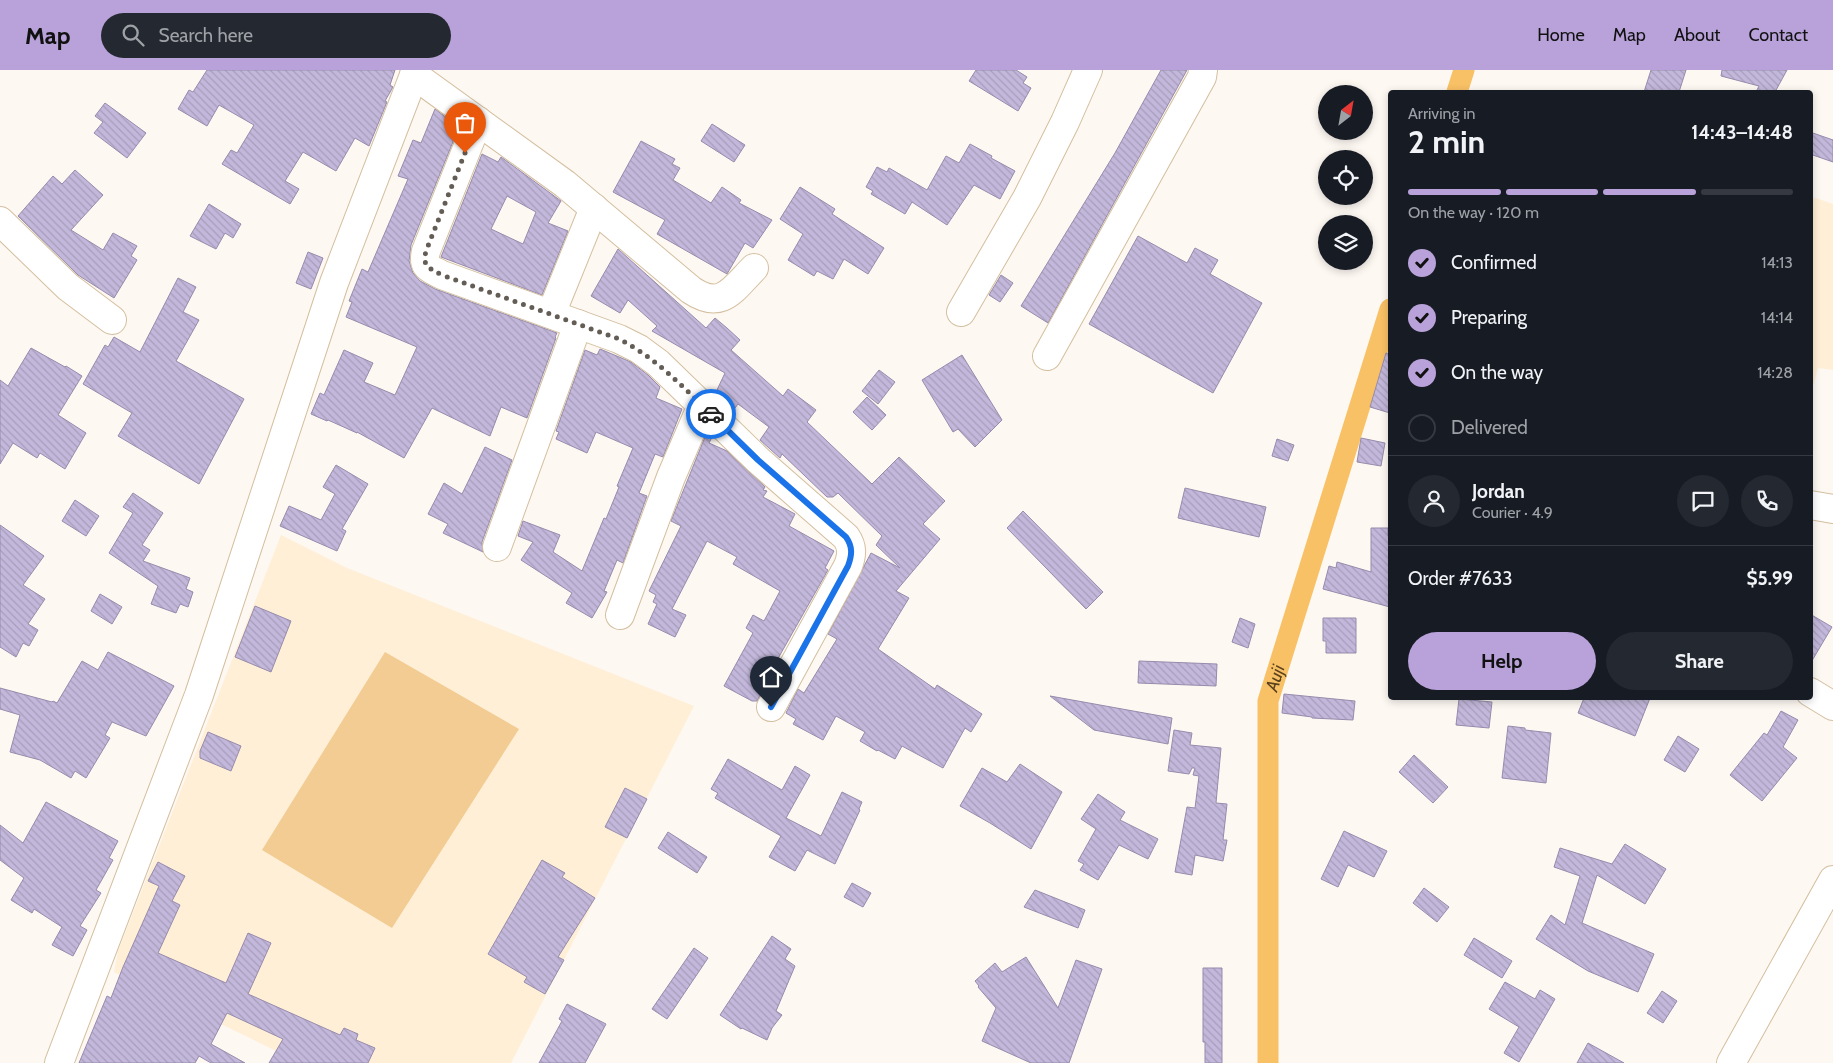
<!DOCTYPE html>
<html lang="en">
<head>
<meta charset="utf-8">
<style>
	:root { --surface:#171b24; --page:#242831; --text:#f1f3f6; --muted:#9ea1a6; --line:#363941; --accent:#b8a2d9 }
	body { margin:0; font-family:Cabin,sans-serif; background:var(--page); color:var(--text); height:100vh; display:flex; flex-direction:column; font-size:19px; white-space:nowrap }
	* { box-sizing:border-box; margin:0 }
	p { font-size:16px; color:var(--muted) }
	.icon { flex:none; width:28px; height:28px; fill:none; stroke:currentColor; stroke-width:2; stroke-linecap:round; stroke-linejoin:round }
	.map { position:relative; flex:1; overflow:hidden }
	.side { position:absolute; left:1388px; top:20px; width:425px; height:610px; display:flex; flex-direction:column; background:var(--surface); border-radius:5px; box-shadow:0 2px 8px #0003 }
	.side>* { flex:none }
	.needle { width:32px; rotate:31deg }
	.buttons { position:absolute; left:1318px; top:15px; display:grid; gap:10px }
	.buttons a { display:grid; place-items:center; width:55px; height:55px; border-radius:50%; background:var(--surface); box-shadow:0 2px 8px #0003; font-size:25px }
	.pin { position:absolute; display:grid; place-items:center; width:42px; height:42px; color:#fff; margin:-51px -21px; border-radius:50% 50% 50% 0; rotate:-45deg; box-shadow:0 0 5px #0007 }
	.pin .icon { rotate:45deg }
	.courier { position:absolute; display:grid; place-items:center; width:50px; height:50px; margin:-25px; border:4px solid #1a73e8; border-radius:50%; background:#fff; color:#222; box-shadow:0 1px 6px #0007 }
	.head em { font-style:normal; font-weight:700 }
	.head div { display:flex; flex-direction:column-reverse }
	.head { display:flex; align-items:center; justify-content:space-between; height:85px; padding:0 20px }
	h1 { font-size:32px; font-weight:700; line-height:38px }
	.bar { display:grid; grid-template-columns:repeat(4,1fr); gap:8px 5px; align-content:center; height:60px; padding:0 20px }
	.bar i { height:6px; border-radius:4px; background:var(--line) }
	.bar .on { background:var(--accent) }
	.bar p { grid-column:span 4 }
	.line { display:flex; align-items:center; gap:12px; padding:0 20px; border-top:1px solid var(--line) }
	.line div { flex:1 }
	.round { display:grid; place-items:center; flex:none; width:52px; height:52px; border-radius:26px; background:var(--page) }
	ol { padding:0 20px; list-style:none }
	li { display:flex; align-items:center; gap:15px; height:55px }
	li p { margin-inline-start:auto }
	li .icon { padding:5px; border-radius:50%; background:var(--accent); color:#111; stroke-width:4 }
	li:last-child { color:var(--muted) }
	li i { width:28px; height:28px; border:2px solid var(--line); border-radius:50% }
	.action { display:flex; gap:10px; margin-top:auto; padding:10px 20px }
	.action a { flex:1; height:58px; border-radius:30px; background:var(--accent); color:#111; font-size:20px; font-weight:700; line-height:58px; text-align:center }
	.action a+a { background:var(--page); color:var(--text) }
	header { display:flex; align-items:center; gap:30px; box-sizing:border-box; height:70px; padding:0 25px; background:var(--accent); color:#111 }
	header strong { font-size:24px }
	nav { display:flex; gap:28px; margin-inline-start:auto; font-size:18px }
	.search { width:350px; height:45px; background:var(--page); display:flex; align-items:center; gap:12px; box-sizing:border-box; padding:0 18px; border-radius:28px; color:var(--muted); font-size:19px }
	.map>svg:first-child { display:block }
	.built { fill:#ffefd7 }
	.pitch { fill:#f2cc92 }
	.lines { fill:none; stroke-linecap:round; stroke-linejoin:round }
	.canal { stroke:#f9c165; stroke-width:21 }
	.building { fill:url(#building-back-hatch); stroke:#968bac; fill-rule:evenodd }
	.minor-casing { stroke:#d4bf9f; stroke-width:30 }
	.minor { stroke:#fff; stroke-width:28 }
	.done { stroke:#645d56; stroke-width:5; stroke-dasharray:0 9 }
	.route { stroke:#1a73e8; stroke-width:6 }
	.labels { text-anchor:middle; stroke-width:4.5; stroke-linejoin:round; paint-order:stroke }
	.water-label { font-size:18px; font-style:italic; fill:#5b431d; stroke:#fdf8f2 }
</style>
</head>
<body>
<header>
<strong>Map</strong>
<div class="search"><svg class="icon" aria-label="search" viewBox="0 0 24 24"><circle cx="10" cy="10" r="6"/><path d="M15 15l6 6"/></svg>Search here</div>
<nav><a>Home</a><a>Map</a><a>About</a><a>Contact</a></nav>
</header>
<div class="map">
<svg width="1833" height="993" viewBox="0 0 1833 993">
	<defs>
		<pattern id="building-back-hatch" width="6" height="6" patternUnits="userSpaceOnUse" patternTransform="scale(1.25)"><rect width="6" height="6" fill="#c3b8db"/><path d="M-1 5l2 2M0 0l6 6M5-1l2 2" fill="none" stroke="#a69dba"/></pattern>
	</defs>
	<rect width="100%" height="100%" fill="#fdf8f2"/>
	<g class="built">
		<path d="M1810 126 1833 134V300L1818 298 1810 327Z"/>
		<path d="M281 465 347 498 694 636 511 993H301L114 902 118 881Z"/>
	</g>
	<path class="pitch" d="M385 582 519 659 392 858 262 780Z"/>
	<g class="lines">
		<g class="canal">
			<path d="M1457 22 1464 0"/>
			<path id="s1" d="M1268 993V631L1390 239"/>
		</g>
	</g>
	<g class="building">
		<path d="M207 0H395L390 15 393 17 385 31 387 32 369 76 355 68 336 101 303 82 285 111 299 119 290 134 222 94 231 80 237 83 254 55 219 35 207 56 178 39 189 20 193 22Z"/>
		<path d="M976 0H1016L1027 7 1023 13 1031 18 1018 41 969 11Z"/>
		<path d="M1161 0H1187L1048 253 1021 236 1115 83Z"/>
		<path d="M1651 0H1686L1679 22H1644Z"/>
		<path d="M1722 0H1787L1775 22H1756L1759 16 1721 6Z"/>
		<path d="M105 33 146 63 127 88 94 63 103 52 95 46Z"/>
		<path d="M435 39 459 57 411 175 409 191 413 203 420 211 435 219 557 263 555 267 556 268 527 348 501 337 490 366 432 338 404 388 357 362V363L328 350 327 351 311 344 320 323 324 325 344 280 373 293 364 312 395 325 417 277 346 247 352 232 349 231 362 199 368 202 408 109 398 106 413 70 421 73Z"/>
		<path d="M712 54 745 75 734 92 701 71Z"/>
		<path d="M1810 62 1833 70V92L1810 84Z"/>
		<path d="M641 71 675 89 672 94 680 98 673 110 711 133 722 117 741 130 739 133 772 150 753 178 745 173 727 204 657 164 665 150 613 122Z"/>
		<path d="M970 74 992 86 991 88 1015 101 1000 129 974 115 947 155 912 132 905 144 871 124 873 121 866 117 877 97 887 102 889 98 927 120 946 86 959 93Z"/>
		<path d="M482 84 498 92 501 87 561 131 548 153 568 161 542 225 441 187ZM507 126 536 142 523 174 491 159Z"/>
		<path d="M75 100 103 125 71 160 103 180 113 163 137 176 131 186 137 190 114 228 78 205 18 146 53 106 62 114Z"/>
		<path d="M800 117 835 139 832 144 884 178 868 204 844 189 833 209 817 201 814 206 788 190 803 164 780 149Z"/>
		<path d="M209 134 241 154 233 168 225 163 216 179 190 166Z"/>
		<path d="M1138 166 1187 193 1195 178 1218 190 1210 204 1262 233 1213 323 1089 254Z"/>
		<path d="M618 179 706 258 715 248 727 258 740 270 731 280 783 326 788 319 816 340 807 352 872 414 899 387 945 431 923 454 940 469 896 521 909 528 878 579 935 619 937 615 982 644 971 662 965 658 943 698 902 676 895 689 878 680 877 681 860 671 865 662 836 646 823 670 793 654 796 649 786 643 798 619 804 623 837 569 828 564 871 483 900 498 876 475 882 466 838 423 833 427H827L782 384 780 388 760 370 769 357 738 334 735 338 716 322 725 303 652 261 657 256 628 230 620 243 591 226Z"/>
		<path d="M308 182 323 188 311 219 296 213Z"/>
		<path d="M1001 205 1013 213 1000 232 989 225Z"/>
		<path d="M178 208 196 217 183 242 199 250 176 291 244 329 199 414 118 366 132 343 83 314 105 275 108 277 114 267 140 282Z"/>
		<path d="M31 278 65 297 66 296 82 306 58 345 86 363 65 399 40 383 37 388 13 373 0 394V310L8 316Z"/>
		<path d="M600 279 631 292 648 305 660 317 656 328 682 339 663 387 655 384 639 423 647 426 623 493 617 490 604 521 607 522 592 548 566 533 572 523 521 490 533 472 518 466 523 451 560 465 553 482 582 501 604 448 606 449 619 417 617 416 633 378 596 362 587 383 556 369 559 362 556 361 585 280 597 285Z"/>
		<path d="M1386 283 1390 284V343L1370 337Z"/>
		<path d="M962 285 1002 350 975 377 958 359 953 362 922 310Z"/>
		<path d="M879 300 895 312 878 334 862 321Z"/>
		<path d="M867 327 886 345 872 360 853 342Z"/>
		<path d="M707 362 712 367 709 373 727 381 765 417 763 420 767 421 763 427 795 444 789 456 834 481 825 498 828 500 763 615 765 616 757 631H752L724 616 753 563 746 558 753 545 764 551 780 521 733 494 737 487 707 471 672 539 686 545 675 567 648 554 657 534 653 532 656 525 649 521 681 456 671 451Z"/>
		<path d="M1361 368 1385 373 1381 396 1357 392Z"/>
		<path d="M1277 369 1294 375 1288 391 1272 386Z"/>
		<path d="M485 377 512 390 482 472 483 482 443 463 448 454 428 444 444 413 462 424Z"/>
		<path d="M336 395 368 414 342 459 346 461 337 481 280 456 289 436 321 450 335 424 323 417Z"/>
		<path d="M1185 418 1266 437 1259 467 1178 448Z"/>
		<path d="M133 423 163 443 142 475 150 480 143 491 190 508 186 519 193 522 188 537 180 534 176 543 151 534 158 516 109 483 133 443 123 437Z"/>
		<path d="M75 430 99 446 86 466 62 451Z"/>
		<path d="M1023 441 1103 522 1086 539 1007 458Z"/>
		<path d="M0 455 44 486 23 515 45 529 28 554 38 560 29 576 23 573 16 587 0 577Z"/>
		<path d="M1371 458H1388V466H1390V537L1323 519 1329 496 1336 498 1337 492 1371 502Z"/>
		<path d="M100 524 122 537 112 554 91 541Z"/>
		<path d="M255 536 291 551 271 602 235 587Z"/>
		<path d="M1810 544 1832 557 1810 594Z"/>
		<path d="M1240 548 1255 554 1248 578 1232 572Z"/>
		<path d="M1323 548H1356V583H1326V571H1323Z"/>
		<path d="M108 582 174 616 146 666 112 652 105 665 110 668 86 708 75 701 71 708 40 690 10 682 20 645 0 639V618L52 632 53 631 57 633 82 591 98 600Z"/>
		<path d="M1139 591 1217 594 1216 616 1138 613Z"/>
		<path d="M1284 624 1355 631 1353 650 1312 648V647L1282 643Z"/>
		<path d="M1050 626 1172 648 1168 674 1094 660Z"/>
		<path d="M1584 628H1650L1635 666 1578 643Z"/>
		<path d="M1459 629 1492 632 1489 658 1456 655Z"/>
		<path d="M1781 641 1798 650 1783 677 1797 688 1762 731 1730 705 1764 663 1767 665Z"/>
		<path d="M1508 656 1525 658V660L1551 663 1546 713 1502 708Z"/>
		<path d="M1174 660 1192 663 1190 675 1221 678 1216 733 1227 734 1223 770H1227L1223 791 1195 785 1192 805 1175 802 1187 737 1195 738 1199 706 1193 705 1195 698H1192L1189 704 1168 701Z"/>
		<path d="M208 662 241 676 231 701 200 688V681Z"/>
		<path d="M1678 666 1699 679 1685 702 1664 690Z"/>
		<path d="M1414 685 1448 717 1433 733 1399 702Z"/>
		<path d="M728 689 782 720 795 696 810 705 786 748 821 766 842 722 862 732 859 739 860 740 835 794 807 780 795 801 769 787 781 766 715 728 718 723 711 719Z"/>
		<path d="M1020 694 1062 722 1031 779 990 753 960 736 982 698 1007 712Z"/>
		<path d="M625 718 647 729 627 768 605 757Z"/>
		<path d="M1098 724 1125 742 1120 750 1158 769 1148 789 1119 775 1098 810 1080 800 1084 794 1078 791 1096 759 1081 749Z"/>
		<path d="M46 732 118 771 109 788 113 790 96 820 101 823 80 856 87 860 73 886 52 875 62 857 34 839 32 843 11 830 24 808 0 790V755L23 773Z"/>
		<path d="M1344 761 1387 781 1374 807 1348 795 1338 817 1321 809Z"/>
		<path d="M668 762 707 787 697 803 658 778Z"/>
		<path d="M1625 774 1666 799 1645 834 1597 805 1582 853 1654 884 1638 922 1588 901 1536 869 1551 845 1565 855 1580 806 1554 797 1560 778 1612 794Z"/>
		<path d="M542 790 565 803 562 807 595 828 558 887 564 890 545 924 524 912 527 907 488 884Z"/>
		<path d="M158 792 185 806 172 831 180 835 158 883 226 913 248 863 271 873 248 924 340 965 344 958 358 964 356 970 375 978 368 993H269L283 969 227 943 211 974 245 993H211L199 986 195 993H79L107 926 111 928 123 897 159 816 148 811Z"/>
		<path d="M852 813 871 823 863 837 844 827Z"/>
		<path d="M1424 818 1449 837 1437 852 1413 833Z"/>
		<path d="M1035 820 1085 840 1078 858 1024 837Z"/>
		<path d="M772 866 791 879 785 889 795 896 776 941 782 945 772 958 767 970 742 958 741 959 720 945Z"/>
		<path d="M1474 868 1512 891 1502 908 1464 885Z"/>
		<path d="M694 878 708 888 667 949 652 939Z"/>
		<path d="M1026 887 1058 938 1076 890 1102 899 1069 993H1031L982 971 996 938 978 917 979 916 975 911 995 893 1002 902Z"/>
		<path d="M1203 898H1222V993H1205V972H1203Z"/>
		<path d="M1505 912 1535 929 1540 920 1555 929 1519 992 1504 983 1519 957 1489 939Z"/>
		<path d="M1662 921 1677 931 1663 953 1647 943Z"/>
		<path d="M567 934 606 954 585 993H539L562 951 559 949Z"/>
		<path d="M1588 973 1624 993H1577Z"/>
	</g>
	<g class="lines">
		<g class="minor-casing">
			<g id="minor">
				<path d="M414 5 565 114 691 220C722 241 733 219 754 198"/>
				<path d="M478 51 426 181C422 198 429 198 442 205L619 269 639 279 658 293 758 390 846 467C853 477 852 485 848 496L771 637"/>
				<path d="M0 151 68 217 112 250"/>
				<path d="M961 242 1027 128 1065 52 1088 0"/>
				<path d="M551 244 594 138"/>
				<path d="M1047 286 1202 7 1203 0"/>
				<path d="M1810 435 1833 439"/>
				<path d="M497 477 578 254"/>
				<path d="M620 545 671 407 702 335"/>
				<path d="M1810 622 1833 636"/>
				<path d="M59 993 199 625 334 213 416 0"/>
				<path d="M1731 993 1833 810"/>
			</g>
		</g>
		<use href="#minor" class="minor"/>
	</g>
	<g class="lines">
		<path class="done" d="M465 83 426 181C422 197 429 198 442 205L619 269C656 288 681 315 711 344"/>
		<path class="route" d="M711 344 758 390 846 467C853 477 852 485 848 496L771 637"/>
	</g>
	<g class="labels">
		<g class="water-label">
			<text dy="6" stroke="none"><textPath href="#s1" startOffset="386">Auji</textPath></text>
		</g>
	</g>
</svg>
<div class="buttons">
<a><svg class="needle" viewBox="-14 -14 28 28"><path d="M0-13l5 13h-10z" fill="#e53935"/><path d="M0 13l5-13h-10z" fill="#9ea1a6"/></svg></a>
<a><svg class="icon" aria-label="locate" viewBox="0 0 24 24"><circle cx="12" cy="12" r="6"/><path d="M12 2v4M12 18v4M2 12h4M18 12h4"/></svg></a>
<a><svg class="icon" aria-label="layers" viewBox="0 0 24 24"><path d="M12 4l9 5-9 5-9-5zM3 14l9 5 9-5"/></svg></a>
</div>
<div class="pin" style="left:465px;top:83px;background:#ea580c"><svg class="icon" aria-label="bag" viewBox="0 0 24 24"><path d="M5 8h14l-1 12H6zM9 8a3 3 0 0 1 6 0"/></svg></div>
<div class="pin" style="left:771px;top:637px;background:#1f2937"><svg class="icon" aria-label="home" viewBox="0 0 24 24"><path d="M3 11l9-7 9 7M6 9v11h12V9"/></svg></div>
<div class="courier" style="left:711px;top:344px"><svg class="icon" aria-label="car" viewBox="0 0 24 24"><path d="M5 17H2v-5l4-1 3-4h7l3 4 3 1v5h-3M9 17h6M6 11h13"/><circle cx="7" cy="17" r="2"/><circle cx="17" cy="17" r="2"/></svg></div>
<section class="side">
<div class="head"><div><h1>2 min</h1><p>Arriving in</p></div><em>14:43–14:48</em></div>
<div class="bar"><i class="on"></i><i class="on"></i><i class="on"></i><i></i><p>On the way · 120 m</p></div>
<ol>
<li><svg class="icon" aria-label="check" viewBox="0 0 24 24"><path d="M5 12l5 5 9-10"/></svg>Confirmed<p>14:13</p></li>
<li><svg class="icon" aria-label="check" viewBox="0 0 24 24"><path d="M5 12l5 5 9-10"/></svg>Preparing<p>14:14</p></li>
<li><svg class="icon" aria-label="check" viewBox="0 0 24 24"><path d="M5 12l5 5 9-10"/></svg>On the way<p>14:28</p></li>
<li><i></i>Delivered</li>
</ol>
<div class="line" style="height:90px"><a class="round"><svg class="icon" aria-label="person" viewBox="0 0 24 24"><circle cx="12" cy="8" r="4"/><path d="M4 21q1-7 8-7t8 7"/></svg></a><div><b>Jordan</b><p>Courier · 4.9</p></div><a class="round"><svg class="icon" aria-label="chat" viewBox="0 0 24 24"><path d="M4 5h16v11H9l-5 4z"/></svg></a><a class="round"><svg class="icon" aria-label="phone" viewBox="0 0 24 24"><path d="M5 4h4l2 5-3 2q2 4 5 5l2-3 5 2v4C11 20 4 13 5 4z"/></svg></a></div>
<div class="line" style="height:65px"><div>Order #7633</div><b>$5.99</b></div>
<div class="action"><a>Help</a><a>Share</a></div>
</section>
</div>
</body>
</html>
